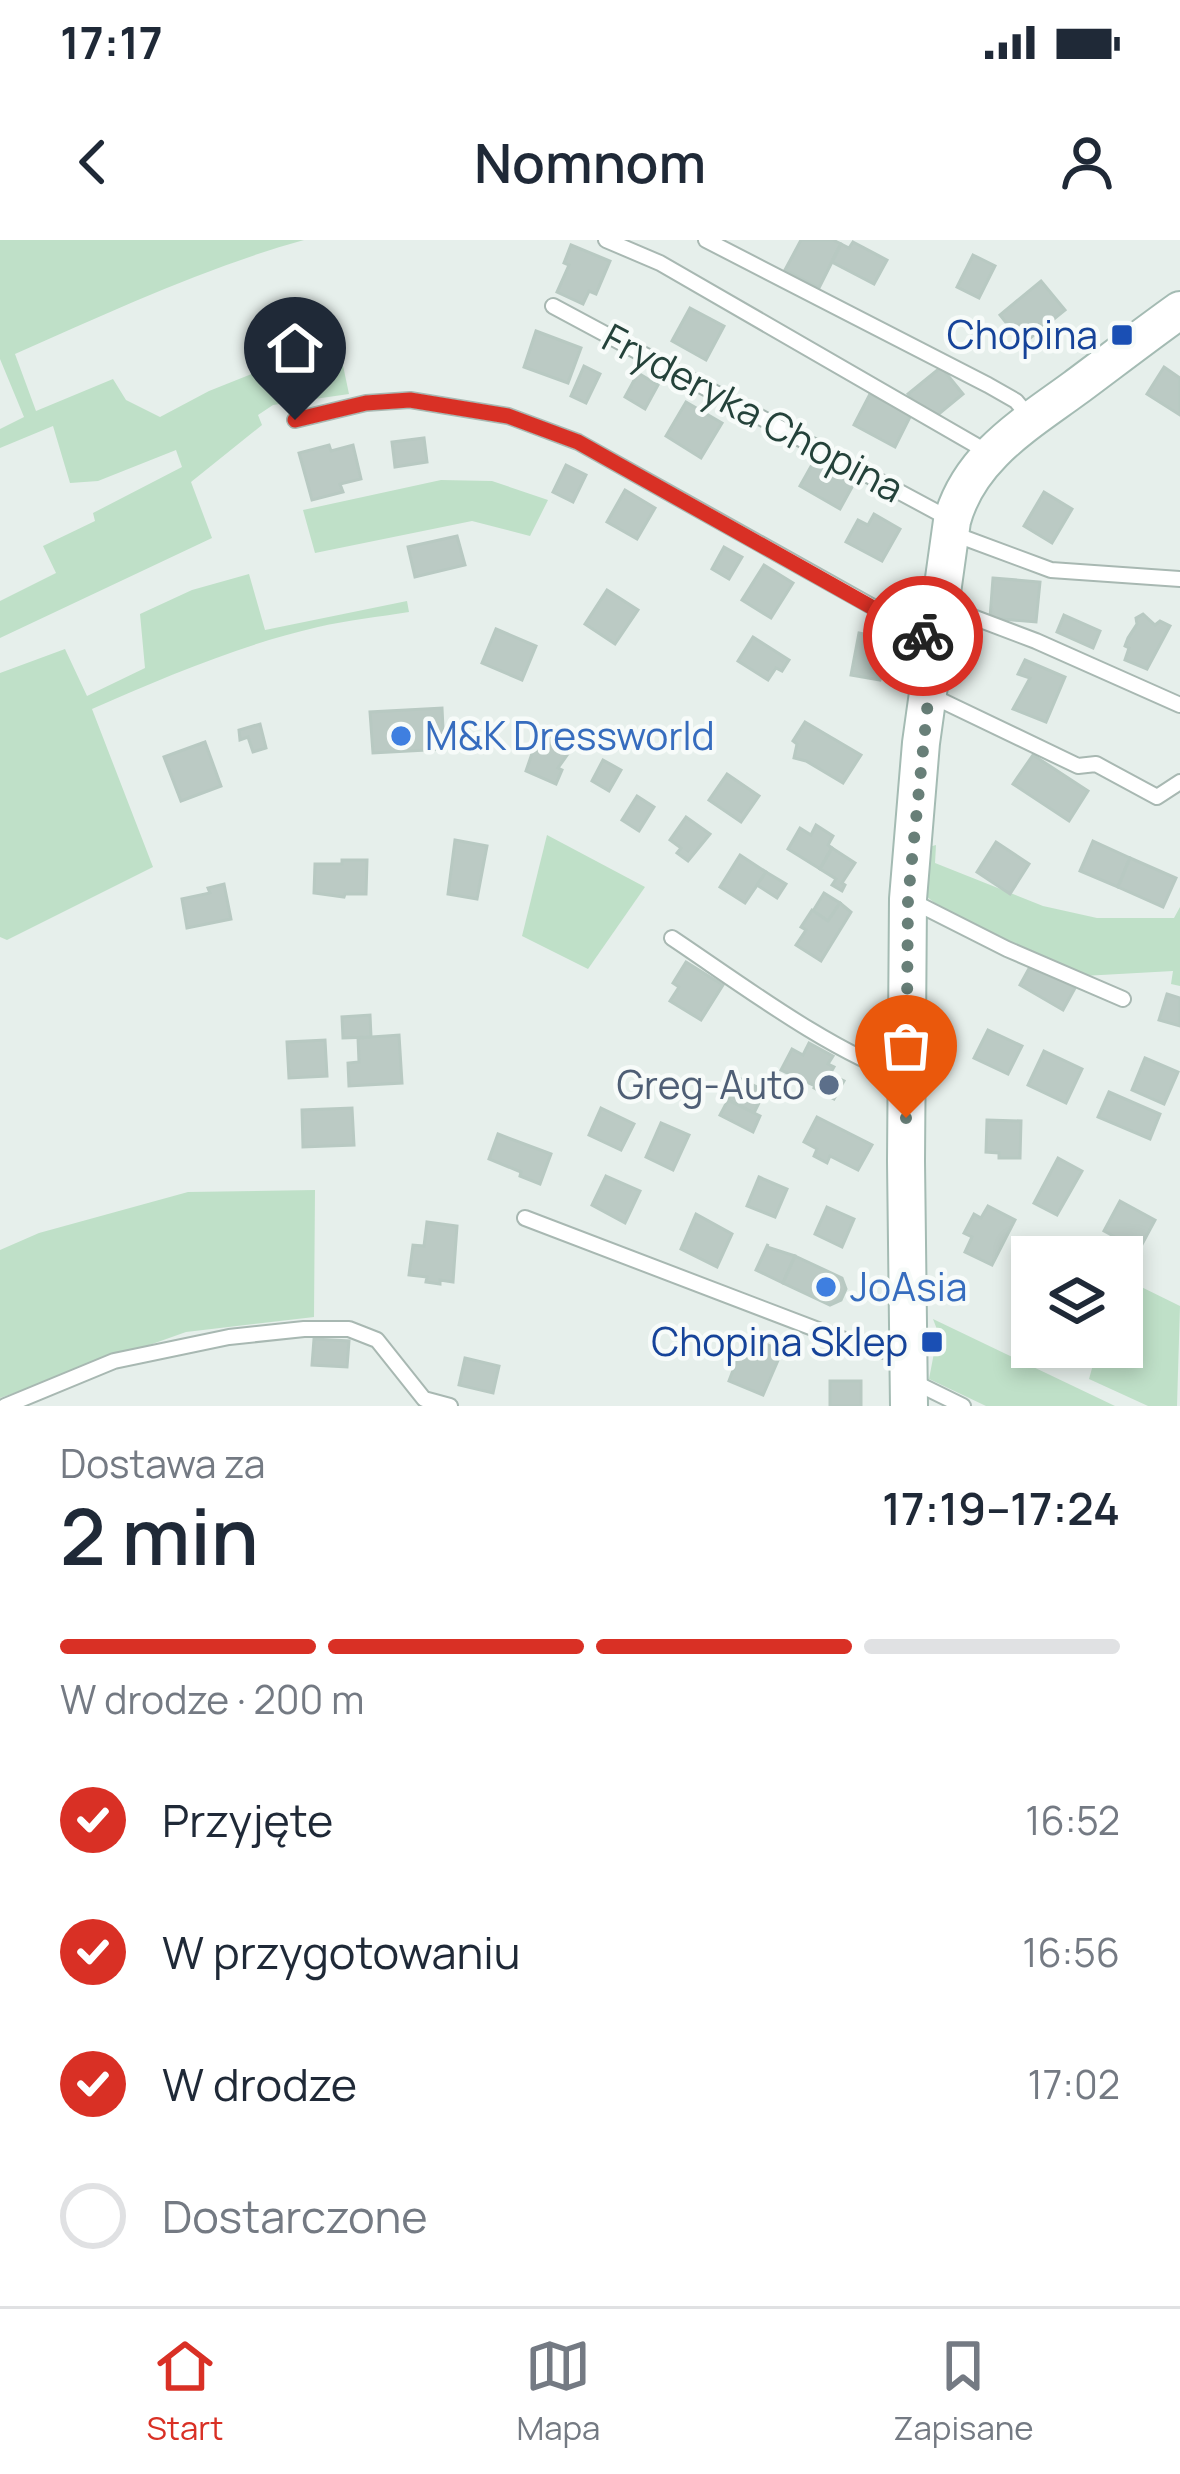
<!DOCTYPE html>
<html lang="pl">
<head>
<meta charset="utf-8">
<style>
	:root { --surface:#fff; --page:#f6f6f7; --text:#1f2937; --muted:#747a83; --line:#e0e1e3; --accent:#d93025 }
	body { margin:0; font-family:Manrope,sans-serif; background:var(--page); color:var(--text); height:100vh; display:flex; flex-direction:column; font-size:45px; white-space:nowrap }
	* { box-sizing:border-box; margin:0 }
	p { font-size:39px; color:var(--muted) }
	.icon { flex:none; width:66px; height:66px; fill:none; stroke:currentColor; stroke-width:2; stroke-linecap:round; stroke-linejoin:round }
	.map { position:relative; height:1166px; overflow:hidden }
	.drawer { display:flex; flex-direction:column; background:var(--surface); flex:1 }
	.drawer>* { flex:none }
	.buttons { position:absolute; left:1011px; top:996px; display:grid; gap:24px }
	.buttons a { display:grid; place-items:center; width:132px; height:132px; border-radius:0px; background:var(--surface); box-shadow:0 6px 18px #0003; font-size:60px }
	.pin { position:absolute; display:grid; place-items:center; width:102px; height:102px; color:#fff; margin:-123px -51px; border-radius:50% 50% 50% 0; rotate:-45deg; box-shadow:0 0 12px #0007 }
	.pin .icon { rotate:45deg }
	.courier { position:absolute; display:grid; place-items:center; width:120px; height:120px; margin:-60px; border:9px solid #d93025; border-radius:50%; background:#fff; color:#222; box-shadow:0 3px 15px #0007 }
	.head em { font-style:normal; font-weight:600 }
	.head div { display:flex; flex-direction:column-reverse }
	.head { display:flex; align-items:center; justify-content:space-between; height:204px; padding:0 60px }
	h1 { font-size:78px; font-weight:600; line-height:90px }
	.bar { display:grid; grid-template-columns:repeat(4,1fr); gap:18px 12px; align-content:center; height:144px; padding:0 60px }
	.bar i { height:15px; border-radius:9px; background:var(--line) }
	.bar .on { background:var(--accent) }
	.bar p { grid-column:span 4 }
	ol { padding:0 60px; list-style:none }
	li { display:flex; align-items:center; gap:36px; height:132px }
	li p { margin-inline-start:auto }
	li .icon { padding:12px; border-radius:50%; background:var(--accent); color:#fff; stroke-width:4 }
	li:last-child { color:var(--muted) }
	li i { width:66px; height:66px; border:6px solid var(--line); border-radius:50% }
	.status { display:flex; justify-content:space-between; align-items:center; height:84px; padding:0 60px; background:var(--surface); direction:ltr }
	.status svg { height:33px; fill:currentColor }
	header { display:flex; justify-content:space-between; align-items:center; height:156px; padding:0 60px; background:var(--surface); font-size:54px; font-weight:600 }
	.dock { display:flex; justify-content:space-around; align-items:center; height:168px; border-top:3px solid var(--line); background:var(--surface); font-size:33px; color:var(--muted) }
	.dock a { display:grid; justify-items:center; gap:6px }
	.dock .on { color:var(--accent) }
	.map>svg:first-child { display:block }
	.green { fill:#bfe0c8 }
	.building { fill:#bbcac4; stroke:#b8c9c2; stroke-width:3 }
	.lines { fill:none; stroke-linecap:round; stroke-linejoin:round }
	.lane-casing { stroke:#a8b8b2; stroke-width:18 }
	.secondary-casing { stroke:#a4bbb3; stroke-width:40 }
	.lane { stroke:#fff; stroke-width:14 }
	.secondary { stroke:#fff; stroke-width:36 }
	.done { stroke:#687f78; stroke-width:12; stroke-dasharray:0 21.6 }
	.route { stroke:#d93025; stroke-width:15 }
	.transit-dot { fill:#1a4fb4; stroke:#f7fbf9; stroke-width:4.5 }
	.shop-dot { fill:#3f7fe0; stroke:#f7fbf9; stroke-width:4.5 }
	.service-dot { fill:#5c6f8a; stroke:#f7fbf9; stroke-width:4.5 }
	.labels { text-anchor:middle; stroke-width:9; stroke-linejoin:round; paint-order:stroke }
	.transit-label { font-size:39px; fill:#164399; stroke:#f7fbf9; text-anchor:end }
	.street-label { font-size:39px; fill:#24423a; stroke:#f7fbf9 }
	.shop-label { font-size:39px; fill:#366cbe; stroke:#f7fbf9; text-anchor:start }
	.service-label { font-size:39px; fill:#4e5e75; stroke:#f7fbf9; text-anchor:end }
</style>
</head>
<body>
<div class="status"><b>17:17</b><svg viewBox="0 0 49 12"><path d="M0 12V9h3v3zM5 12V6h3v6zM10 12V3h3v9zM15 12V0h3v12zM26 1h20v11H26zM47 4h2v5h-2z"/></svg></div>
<header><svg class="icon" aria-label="back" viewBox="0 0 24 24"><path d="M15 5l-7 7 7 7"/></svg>Nomnom<svg class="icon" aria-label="person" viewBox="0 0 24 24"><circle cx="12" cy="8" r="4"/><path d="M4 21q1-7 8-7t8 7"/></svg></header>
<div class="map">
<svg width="1180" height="1166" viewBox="0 0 1180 1166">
	<rect width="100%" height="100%" fill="#e6efeb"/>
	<g class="green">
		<path d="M0 0H304C203 28 110 72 15 114L36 171 113 139 126 160 160 177 209 151 272 126 341 116 349 154 273 165 258 175 262 185 191 242 212 298 0 398V361L56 333 43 306 95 281 93 273 182 227 176 210 98 241 70 243 53 186 0 208V189L24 177 0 119Z"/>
		<path d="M441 240 492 241 548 260 530 296 472 281 315 313 303 270Z"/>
		<path d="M249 334 265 390 407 361 409 372C379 377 348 380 318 387 240 405 165 437 92 469L153 627 7 700 0 697V433L65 409 87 456 145 428 140 374 192 350Z"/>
		<path d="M547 595 645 647 588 729 522 696Z"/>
		<path d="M936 605 935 623 1043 666 1097 678H1174L1180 667V746L1171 744 1173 731 1083 736 942 669 926 656 929 607Z"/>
		<path d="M315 950 314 1077 186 1092 0 1158V1010L39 993 188 952Z"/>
		<path d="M1123 1038 1180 1066 1177 1166H1148L1089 1139 1098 1107H1122Z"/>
		<path d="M933 1079 1115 1166H986L929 1139 938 1092Z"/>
	</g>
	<g class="building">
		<path d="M801 0H833L841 4 819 48 785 30Z"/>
		<path d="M853 2 887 20 874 44 832 22 841 4 849 8Z"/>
		<path d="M571 5 610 21 596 54 589 51 583 64 557 52 569 25 564 23Z"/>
		<path d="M973 15 995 26 979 58 957 47Z"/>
		<path d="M1041 41 1065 70 1023 104 1000 75Z"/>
		<path d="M690 68 724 86 706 120 672 101Z"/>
		<path d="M536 91 581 108 568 143 524 127Z"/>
		<path d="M584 126 600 134 586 163 571 156Z"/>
		<path d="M941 127 963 154 934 178 925 167 921 170 908 154Z"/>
		<path d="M1164 127 1180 138V175L1147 154Z"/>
		<path d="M638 133 658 145 645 169 625 157Z"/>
		<path d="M870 154 911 175 895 207 854 185Z"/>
		<path d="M686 162 722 183 701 218 666 196Z"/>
		<path d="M424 198 427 222 395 227 392 202Z"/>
		<path d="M329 205 331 211 353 205 361 239 340 244 343 252 312 260 299 213Z"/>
		<path d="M818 214 858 236 840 269 800 246Z"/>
		<path d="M566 225 586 235 573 262 553 252Z"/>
		<path d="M625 250 655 268 637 299 607 282Z"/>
		<path d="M1044 252 1072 269 1052 303 1024 286Z"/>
		<path d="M874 274 900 289 882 321 846 302 858 280 868 285Z"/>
		<path d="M457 296 465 325 415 337 408 307Z"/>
		<path d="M724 307 742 317 729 339 712 329Z"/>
		<path d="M764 325 793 343 771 378 742 360Z"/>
		<path d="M993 338 1040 342 1036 382 990 378Z"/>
		<path d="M607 350 638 370 615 404 585 384Z"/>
		<path d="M1143 374 1155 385 1160 381 1170 386 1147 429 1125 420 1129 408 1125 406 1128 398 1137 384 1136 378Z"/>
		<path d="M1064 375 1100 391 1093 408 1057 392Z"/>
		<path d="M496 389 536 406 522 440 482 423Z"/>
		<path d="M859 393 887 399 885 412 890 413 880 440 851 435Z"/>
		<path d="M753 397 789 420 782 431 776 428 768 440 738 421Z"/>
		<path d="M1025 420 1065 437 1046 482 1013 469 1030 438 1018 434Z"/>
		<path d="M442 468 444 509 373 513 370 472Z"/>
		<path d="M805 482 861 515 843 543 806 521 794 518 797 504 793 501Z"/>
		<path d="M260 484 266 508 253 512 248 497 240 500 239 490Z"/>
		<path d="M539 493 572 508 558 528 562 530 556 544 526 531Z"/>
		<path d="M205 502 221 546 181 561 164 517Z"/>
		<path d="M1033 515 1088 551 1069 581 1013 544Z"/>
		<path d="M603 520 621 530 609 551 592 541Z"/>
		<path d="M727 534 759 556 741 582 709 560Z"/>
		<path d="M637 556 654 567 639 591 622 580Z"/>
		<path d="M686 577 710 594 688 621 677 613 681 608 670 600Z"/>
		<path d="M816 585 833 596 828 605 832 608 820 629 788 609 800 588 811 595Z"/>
		<path d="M455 600 487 606 477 659 448 654Z"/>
		<path d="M1093 601 1130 618 1118 647 1080 631Z"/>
		<path d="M996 602 1029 624 1010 654 977 632Z"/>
		<path d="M832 608 855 623 842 643 845 645 842 651 832 645 836 639 820 629Z"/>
		<path d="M740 615 766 632 745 663 720 647Z"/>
		<path d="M1130 618 1176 638 1163 667 1118 647Z"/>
		<path d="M342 620H367L366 654H345L344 657 314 653 315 624H342Z"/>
		<path d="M766 632 786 644 777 658 757 645Z"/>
		<path d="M224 644 231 679 187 688 182 659 210 653 208 648Z"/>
		<path d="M824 653 840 663 828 681 813 671Z"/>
		<path d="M840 663 851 672 821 721 796 705 806 690 801 687 812 670 828 681Z"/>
		<path d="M686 722 723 745 701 780 670 761 679 747 673 743Z"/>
		<path d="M1032 723 1075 748 1063 770 1020 745Z"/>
		<path d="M1167 754 1180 758V786L1159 780Z"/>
		<path d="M370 775 371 797 343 798 342 777Z"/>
		<path d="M988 790 1022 806 1008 834 974 818Z"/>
		<path d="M399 795 402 843 349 846 348 823 359 822 358 798Z"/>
		<path d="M325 800 327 836 289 838 287 802Z"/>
		<path d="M809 803 833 816 828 824 834 827 830 834 844 841 834 859 814 848 815 846 781 830 792 809 803 815Z"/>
		<path d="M1044 811 1082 829 1066 863 1028 845Z"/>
		<path d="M1145 818 1178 832 1164 864 1132 850Z"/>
		<path d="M739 838 765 851 754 873 728 860Z"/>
		<path d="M1109 852 1160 874 1150 899 1098 877Z"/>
		<path d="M728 860 760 876 753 892 720 875Z"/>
		<path d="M352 868 354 905 303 907 302 870Z"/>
		<path d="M601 868 634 884 621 910 589 895Z"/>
		<path d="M817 877 872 905 858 930 830 916 827 923 814 916 817 909 804 902Z"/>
		<path d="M987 880 1021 881 1020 918H999V913L986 912Z"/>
		<path d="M661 883 689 895 673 930 646 917Z"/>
		<path d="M498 894 551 914 540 944 520 936 521 932 489 919Z"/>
		<path d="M1058 918 1082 931 1057 975 1034 963Z"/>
		<path d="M606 936 640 951 625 983 592 965Z"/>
		<path d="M759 937 787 949 775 977 747 966Z"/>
		<path d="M1120 961 1155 980 1139 1010 1104 991Z"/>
		<path d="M988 966 1015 980 992 1025 965 1012 972 997 964 993 974 974 981 978Z"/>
		<path d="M827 967 854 979 842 1007 815 994Z"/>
		<path d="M696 974 732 994 717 1027 681 1009Z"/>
		<path d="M427 982 457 986 453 1042 440 1040V1044L426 1042 427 1037 409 1035 413 1005 424 1006Z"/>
		<path d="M768 1004 767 1007 795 1016 783 1043 756 1030Z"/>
		<path d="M795 1016 842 1038 846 1049 841 1060 830 1065 783 1043Z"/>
		<path d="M752 1098 782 1111 763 1155 729 1141 740 1112 745 1114Z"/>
		<path d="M314 1099 349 1101 347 1127 312 1125Z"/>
		<path d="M465 1118 499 1126 493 1153 459 1145Z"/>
		<rect x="830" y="1141" width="31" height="25"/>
	</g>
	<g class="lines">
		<g class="lane-casing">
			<g id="lane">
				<path d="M606 0 660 23 991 214"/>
				<path d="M706 0 988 145 1016 161 1031 179"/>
				<path d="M553 66 948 278"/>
				<path d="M295 180 366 163 410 160 508 176 578 202 934 401"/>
				<path d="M954 294 1051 330 1180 339"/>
				<path d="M941 365 1036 401 1180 465"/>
				<path d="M932 456 1078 526 1096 524 1157 557 1180 542"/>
				<path d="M910 660 1007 709 1123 759"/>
				<path d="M672 698C738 742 831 812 904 836"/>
				<path d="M525 978 847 1101 904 1116"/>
				<path d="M914 1142 963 1166"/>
				<path d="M5 1166 114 1121 229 1097 304 1089H349L377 1100 424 1159 450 1166"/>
			</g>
		</g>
		<g class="secondary-casing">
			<path id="secondary" d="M909 1166 906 921 908 659 921 503 952 281C969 217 1026 184 1075 148 1110 122 1145 95 1180 70"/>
		</g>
		<use href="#lane" class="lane"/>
		<use href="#secondary" class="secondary"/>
	</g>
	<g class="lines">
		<path class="done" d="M906 878 908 659 934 401 923 396"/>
		<path class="route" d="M295 180 366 163 410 160 508 176 578 202 923 396"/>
	</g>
	<g class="transit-dot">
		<rect x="1110" y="83" width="24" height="24" rx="6"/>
		<rect x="920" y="1090" width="24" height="24" rx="6"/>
	</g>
	<g class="shop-dot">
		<circle cx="401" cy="496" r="12"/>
		<circle cx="826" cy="1047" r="12"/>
	</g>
	<circle class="service-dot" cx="829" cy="845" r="12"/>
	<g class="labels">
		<g class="transit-label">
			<text x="1098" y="109">Chopina</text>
			<text x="908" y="1116">Chopina Sklep</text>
		</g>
		<g class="street-label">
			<text transform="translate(753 173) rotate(28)" y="14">Fryderyka Chopina</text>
		</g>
		<g class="shop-label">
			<text x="425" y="510">M&amp;K Dressworld</text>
			<text x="850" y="1061">JoAsia</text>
		</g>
		<g class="service-label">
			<text x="805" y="859">Greg-Auto</text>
		</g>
	</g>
</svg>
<div class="buttons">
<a><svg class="icon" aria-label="layers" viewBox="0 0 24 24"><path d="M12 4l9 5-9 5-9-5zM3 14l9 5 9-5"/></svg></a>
</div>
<div class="pin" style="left:906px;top:878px;background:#ea580c"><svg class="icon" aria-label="bag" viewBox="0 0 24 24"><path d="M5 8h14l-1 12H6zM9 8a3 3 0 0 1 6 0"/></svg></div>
<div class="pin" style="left:295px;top:180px;background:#1f2937"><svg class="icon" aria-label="home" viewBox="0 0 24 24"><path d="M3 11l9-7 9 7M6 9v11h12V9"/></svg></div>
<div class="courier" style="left:923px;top:396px"><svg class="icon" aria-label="bike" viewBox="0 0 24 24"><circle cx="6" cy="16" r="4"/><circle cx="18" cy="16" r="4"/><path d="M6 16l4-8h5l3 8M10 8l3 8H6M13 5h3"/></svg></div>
</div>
<section class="drawer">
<div class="head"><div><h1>2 min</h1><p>Dostawa za</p></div><em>17:19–17:24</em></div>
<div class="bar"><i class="on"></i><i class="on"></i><i class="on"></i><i></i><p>W drodze · 200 m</p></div>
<ol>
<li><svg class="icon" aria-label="check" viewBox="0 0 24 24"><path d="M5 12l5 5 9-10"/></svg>Przyjęte<p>16:52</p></li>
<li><svg class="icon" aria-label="check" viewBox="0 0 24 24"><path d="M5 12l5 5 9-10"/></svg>W przygotowaniu<p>16:56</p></li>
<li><svg class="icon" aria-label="check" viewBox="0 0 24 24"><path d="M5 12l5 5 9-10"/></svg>W drodze<p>17:02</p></li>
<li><i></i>Dostarczone</li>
</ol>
</section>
<nav class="dock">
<a class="on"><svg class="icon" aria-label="home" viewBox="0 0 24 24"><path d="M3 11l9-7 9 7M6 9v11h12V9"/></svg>Start</a>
<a><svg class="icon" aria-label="map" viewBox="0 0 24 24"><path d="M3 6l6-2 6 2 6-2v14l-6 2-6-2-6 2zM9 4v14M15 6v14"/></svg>Mapa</a>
<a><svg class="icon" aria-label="saved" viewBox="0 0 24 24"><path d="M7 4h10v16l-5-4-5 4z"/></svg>Zapisane</a>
</nav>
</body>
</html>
